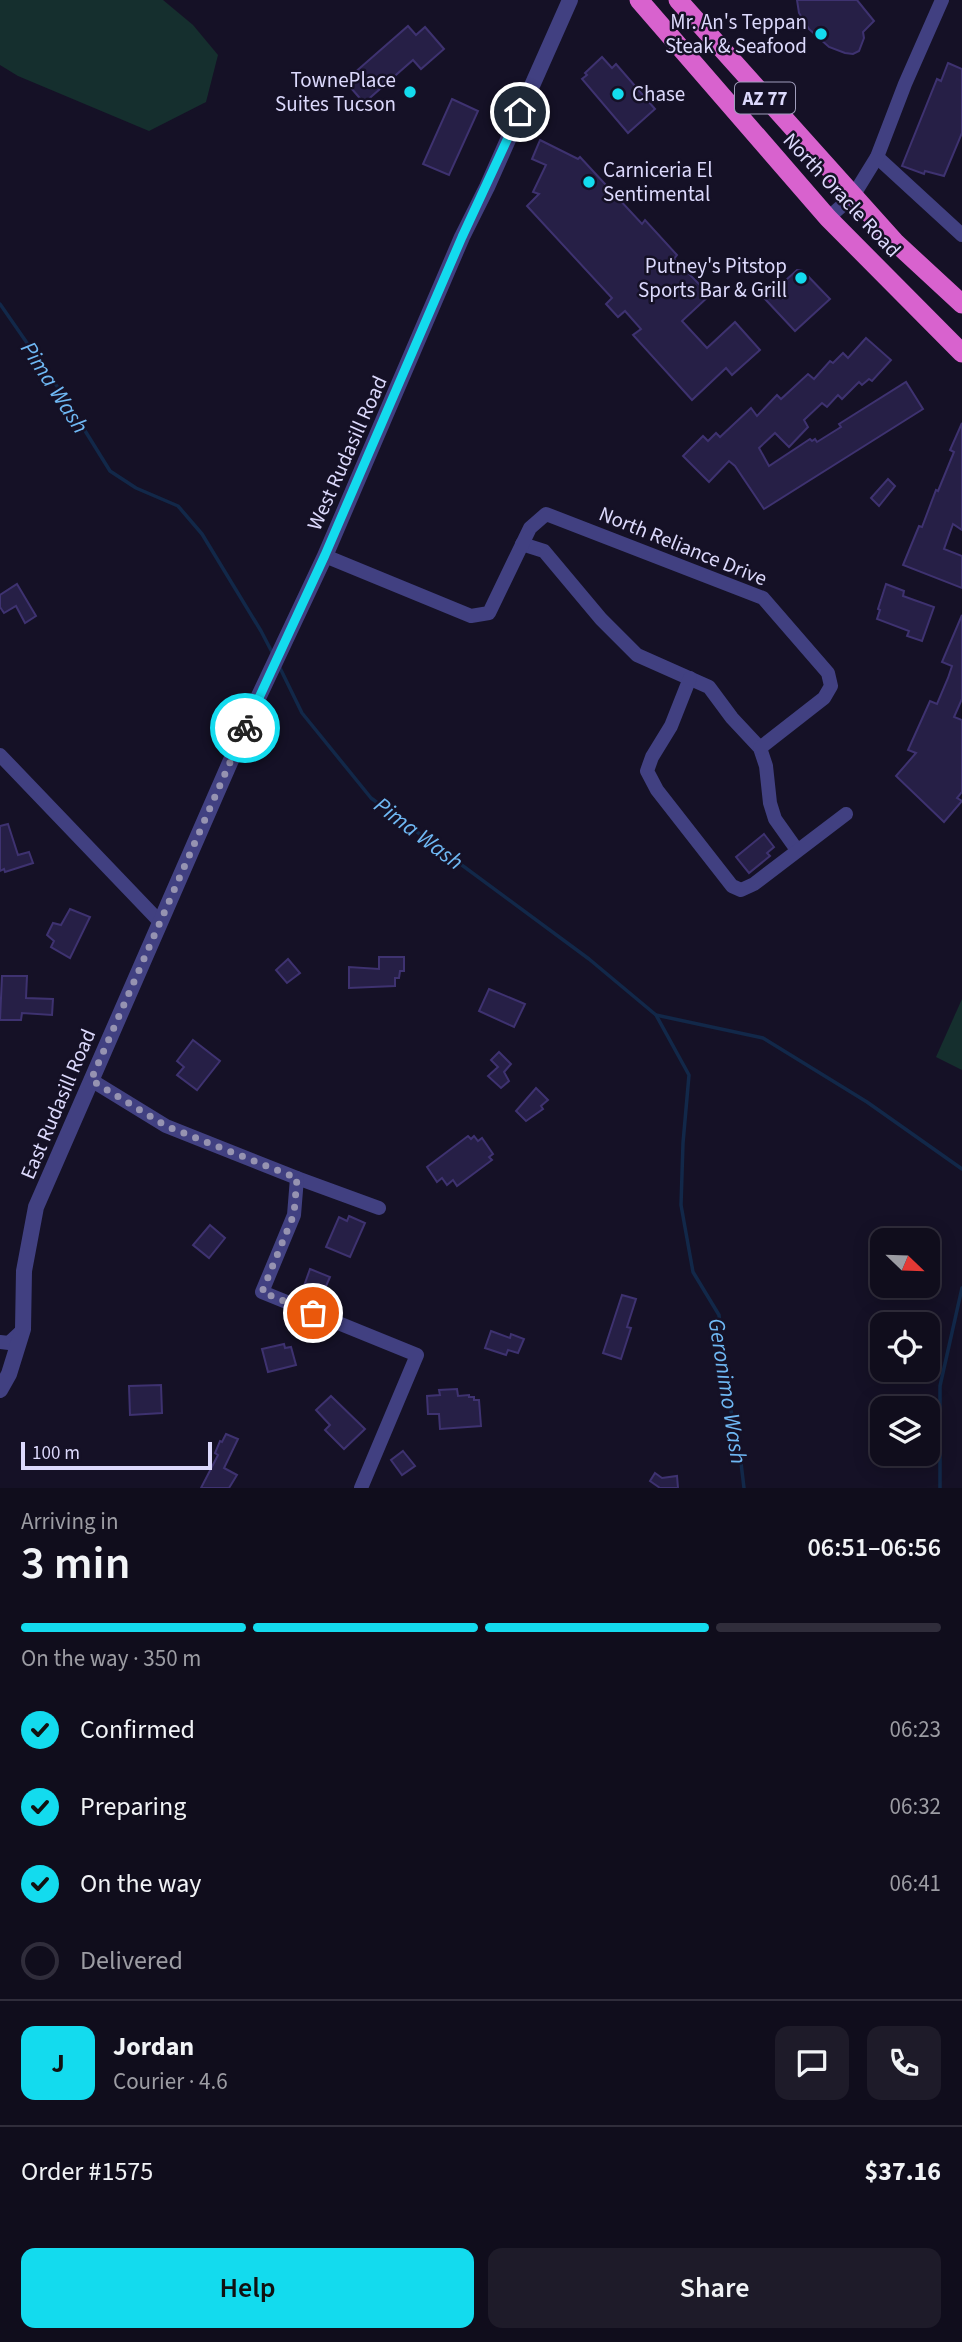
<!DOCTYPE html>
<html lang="en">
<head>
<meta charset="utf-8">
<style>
	:root { --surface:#100d1c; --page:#1e1b29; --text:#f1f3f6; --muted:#9c9ca3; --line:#302d3b; --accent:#13dbee }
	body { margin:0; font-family:"Source Sans 3",sans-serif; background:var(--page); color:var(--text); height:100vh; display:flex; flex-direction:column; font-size:26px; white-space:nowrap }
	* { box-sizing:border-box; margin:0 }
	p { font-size:23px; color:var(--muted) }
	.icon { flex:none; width:38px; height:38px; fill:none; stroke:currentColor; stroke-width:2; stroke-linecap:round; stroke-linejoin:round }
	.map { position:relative; height:1488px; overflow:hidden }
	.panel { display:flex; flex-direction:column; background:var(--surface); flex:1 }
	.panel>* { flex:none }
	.needle { width:46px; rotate:113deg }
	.buttons { position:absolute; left:870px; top:1228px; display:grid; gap:14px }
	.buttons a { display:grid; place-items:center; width:70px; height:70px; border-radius:14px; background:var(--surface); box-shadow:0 4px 18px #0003,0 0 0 2px var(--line); font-size:35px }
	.scale { position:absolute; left:21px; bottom:18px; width:191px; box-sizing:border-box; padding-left:7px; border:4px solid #dcd9fc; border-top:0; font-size:19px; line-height:24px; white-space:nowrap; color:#dcd9fc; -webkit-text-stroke:5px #151126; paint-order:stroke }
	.pin { position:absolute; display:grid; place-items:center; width:60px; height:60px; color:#fff; margin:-30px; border:4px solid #fff; border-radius:50%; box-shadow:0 2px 7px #0007 }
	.courier { position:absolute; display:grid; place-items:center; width:70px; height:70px; margin:-35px; border:5px solid #13dbee; border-radius:50%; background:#fff; color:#222; box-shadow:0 2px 9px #0007 }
	.overview em { font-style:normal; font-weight:600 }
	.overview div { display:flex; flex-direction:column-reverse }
	.overview { display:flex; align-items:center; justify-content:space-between; height:119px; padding:0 21px }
	h1 { font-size:46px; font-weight:600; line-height:52px }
	.bar { display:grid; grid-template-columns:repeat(4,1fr); gap:10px 7px; align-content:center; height:84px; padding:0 21px }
	.bar i { height:9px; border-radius:5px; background:var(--line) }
	.bar .selected { background:var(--accent) }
	.bar p { grid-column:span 4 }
	.line { display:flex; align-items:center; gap:18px; padding:0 21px; border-top:2px solid var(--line) }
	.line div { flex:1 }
	.round { display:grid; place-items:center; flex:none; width:74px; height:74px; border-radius:14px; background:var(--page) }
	ol { padding:0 21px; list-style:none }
	li { display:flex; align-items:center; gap:21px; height:77px }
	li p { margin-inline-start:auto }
	li .icon { padding:7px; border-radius:50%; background:var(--accent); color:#111; stroke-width:4 }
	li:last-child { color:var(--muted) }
	li i { width:38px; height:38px; border:4px solid var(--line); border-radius:50% }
	.primary-button { display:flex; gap:14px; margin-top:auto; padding:14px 21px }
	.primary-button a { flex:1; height:80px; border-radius:14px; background:var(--accent); color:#111; font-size:28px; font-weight:600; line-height:80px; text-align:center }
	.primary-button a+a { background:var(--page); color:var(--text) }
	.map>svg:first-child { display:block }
	.green { fill:#152f2e }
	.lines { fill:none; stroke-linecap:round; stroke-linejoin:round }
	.stream { stroke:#122849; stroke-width:3.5 }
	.building { fill:#261f46; stroke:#3e3270; stroke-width:2 }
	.minor { stroke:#414081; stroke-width:14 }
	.tertiary { stroke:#414081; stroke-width:16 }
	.trunk { stroke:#d862ce; stroke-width:19 }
	.done { stroke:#9693b1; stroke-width:7; stroke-dasharray:0 12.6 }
	.route { stroke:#13dbee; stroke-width:9 }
	.poi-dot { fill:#13dbee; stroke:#151126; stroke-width:2.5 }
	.labels { text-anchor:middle; stroke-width:5; stroke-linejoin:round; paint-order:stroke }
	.shield { fill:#151126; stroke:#a09dbc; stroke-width:2 }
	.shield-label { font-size:19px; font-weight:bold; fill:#dcd9fc }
	.poi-label { font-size:21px; fill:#dcd9fc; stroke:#151126; text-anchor:end }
	.street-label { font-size:21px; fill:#dcd9fc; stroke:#151126 }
	.water-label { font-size:23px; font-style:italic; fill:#6fb8f4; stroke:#151126 }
</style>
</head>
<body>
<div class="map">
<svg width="962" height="1488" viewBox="0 0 962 1488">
	<rect width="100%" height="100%" fill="#151126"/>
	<g class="green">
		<path d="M0 0H163L193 25 218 55 206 102 149 131 18 76 0 65Z"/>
		<path d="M962 999V1070L936 1057Z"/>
	</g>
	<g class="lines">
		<g class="stream">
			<path d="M0 304 61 392 110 471 136 488 178 506 202 534 261 631 273 654"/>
			<path d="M280 668 302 713 371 798 589 959 656 1015 763 1038 867 1102 962 1169"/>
			<path d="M656 1015 689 1075 683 1143 681 1205 693 1272 719 1315 729 1402 739 1446 744 1488"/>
			<path d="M940 1488V1386L962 1288"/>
		</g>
	</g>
	<g class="building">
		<path d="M797 0H857L874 21 863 32 864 38 859 51 853 54 845 53 829 47 809 29 799 13Z"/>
		<path d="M408 26 416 35 425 27 444 49 421 69 413 60 364 103 345 81Z"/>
		<path d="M602 57 612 68 616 64 655 109 628 133 582 79 587 75 585 73Z"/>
		<path d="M948 63 962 69V133L944 176 925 171 924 174 902 166 937 79 941 81Z"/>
		<path d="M452 99 478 111 449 175 423 164Z"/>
		<path d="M540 140 578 159 580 157 642 224 645 220 677 255 674 259 710 295 682 321 707 348 735 322 760 350 732 375 726 368 692 400 633 335 641 329 625 311 618 317 606 304 612 298 527 206 539 194 533 192 546 165 532 159Z"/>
		<path d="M797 270 803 271 830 299 795 331 765 299Z"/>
		<path d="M866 338 891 360 872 381 869 379 862 385 859 382 842 399 838 395 827 407 822 403 804 420 808 427 789 447 775 433 759 448 769 466 810 439 812 441 815 439 817 442 841 427 839 424 906 382 923 409 764 509 735 466 729 461 709 482 683 456 703 436 708 441 716 433 720 437 751 408 757 416 777 395 781 399 808 374 814 379 830 361 833 363 843 353 848 358Z"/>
		<path d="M962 423V530L953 524 944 549 962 556V588L903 565 919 526 922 527 936 490 938 491 954 452 950 450Z"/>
		<path d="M888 479 895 486 879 506 871 498Z"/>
		<path d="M17 584 36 616 25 623 16 606 4 613 0 607V595Z"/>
		<path d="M886 584 904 591 903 596 934 607 922 641 907 636 909 631 877 619 880 610 878 609Z"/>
		<path d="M962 615V699L954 717 962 720V792L957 798 962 801 944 822 896 776 916 753 908 750 930 701 937 704 948 678 952 666 942 662Z"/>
		<path d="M8 824 18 855 29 852 33 863 5 872 4 869 0 871V826Z"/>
		<path d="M764 834 774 847 767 853 770 856 749 873 736 857Z"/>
		<path d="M70 909 90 917 70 958 51 947 54 941 47 935 53 923 61 925Z"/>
		<path d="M379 957H404V971H400L399 978H395V986L349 988V967L379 969Z"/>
		<path d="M288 959 300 973 287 983 276 970Z"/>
		<path d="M2 976H27L26 998 53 999 52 1015 22 1013 21 1020H0Z"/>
		<path d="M489 989 525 1004 514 1027 479 1011Z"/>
		<path d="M193 1040 220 1061 197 1090 177 1075 184 1067 177 1061Z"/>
		<path d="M499 1052 511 1064 504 1072 509 1081 501 1088 488 1076 498 1067 491 1060Z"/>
		<path d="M536 1088 548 1100 541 1106 543 1109 526 1121 516 1111Z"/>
		<path d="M468 1136 471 1139 474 1136 478 1141 482 1138 493 1154 489 1157 492 1160 457 1186 453 1180 447 1185 442 1178 437 1182 427 1167Z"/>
		<path d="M349 1216 365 1223 350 1257 326 1247 339 1217 347 1221Z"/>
		<path d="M210 1225 225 1238 209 1258 193 1245Z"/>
		<path d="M310 1269 330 1277 323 1293 304 1286Z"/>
		<path d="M622 1295 636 1299 627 1327 631 1328 621 1359 603 1353Z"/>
		<path d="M491 1331 510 1338 511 1334 524 1339 518 1353 508 1350 506 1355 485 1348Z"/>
		<path d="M284 1344 285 1348 291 1347 296 1365 268 1372 262 1349Z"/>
		<path d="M161 1385 162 1413 130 1415 129 1386Z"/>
		<path d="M457 1389 458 1396 469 1395V1397H474V1400H479L481 1426 440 1429 439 1414H428L427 1396 440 1395 439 1390Z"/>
		<path d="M331 1396 365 1429 344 1449 325 1430 330 1425 316 1410Z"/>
		<path d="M226 1434 238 1439 224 1468 237 1475 229 1488H201L218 1455 215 1453 220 1441 222 1442Z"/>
		<path d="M403 1451 415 1466 402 1475 391 1460Z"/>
		<path d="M655 1473 662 1478 677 1476 678 1488H660L650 1481Z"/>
	</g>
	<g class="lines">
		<g class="minor">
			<path d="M877 157 962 235"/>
			<path d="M828 218 853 196 877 157 905 84 942 0"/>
			<path d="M522 544 544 551 601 619 637 655 709 687 732 718 760 748 766 766 770 803 775 819 797 850"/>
			<path d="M325 556 471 616 489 613 530 528 546 514 763 598 828 673 831 686 824 698 760 748"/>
			<path d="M690 678 671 726 652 757 647 771 657 790 732 886 741 890 754 884 846 814"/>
			<path d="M0 755 160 922"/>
			<path d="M91 1080 166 1126 297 1178 379 1208"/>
			<path d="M297 1178 294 1215 262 1292 417 1355 361 1488"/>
			<path d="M0 1342 9 1343 22 1331"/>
		</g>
		<path class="tertiary" d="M0 1390 9 1374 23 1329 24 1271 36 1207 259 696 325 556 462 237 487 187 570 0"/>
		<g class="trunk">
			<path d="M639 0 828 218 962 353"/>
			<path d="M678 0 896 243 962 304"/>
		</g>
	</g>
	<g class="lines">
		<path class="done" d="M245 728 91 1080 166 1126 297 1178 294 1214 262 1292 313 1313"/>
		<path class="route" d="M245 728 325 555 462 237 520 112"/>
	</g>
	<g class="poi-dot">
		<circle cx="821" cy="34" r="7"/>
		<circle cx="410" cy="92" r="7"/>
		<circle cx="618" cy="94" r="7"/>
		<circle cx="589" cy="182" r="7"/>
		<circle cx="801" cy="278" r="7"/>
	</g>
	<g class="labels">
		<rect class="shield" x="735" y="82.5" width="60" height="31" rx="5"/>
		<g class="shield-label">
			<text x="765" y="105">AZ 77</text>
		</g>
		<g class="poi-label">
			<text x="807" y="29">Mr. An's Teppan<tspan x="807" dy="24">Steak &amp; Seafood</tspan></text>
			<text x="396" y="87">TownePlace<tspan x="396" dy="24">Suites Tucson</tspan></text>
			<text x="632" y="101" text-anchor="start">Chase</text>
			<text x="603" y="177" text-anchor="start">Carniceria El<tspan x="603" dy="24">Sentimental</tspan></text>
			<text x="787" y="273">Putney's Pitstop<tspan x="787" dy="24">Sports Bar &amp; Grill</tspan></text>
		</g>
		<g class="street-label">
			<text transform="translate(842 195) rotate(47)" y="7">North Oracle Road</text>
			<text transform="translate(347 453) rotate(-66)" y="7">West Rudasill Road</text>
			<text transform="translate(683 546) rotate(22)" y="7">North Reliance Drive</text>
			<text transform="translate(58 1104) rotate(-67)" y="7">East Rudasill Road</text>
		</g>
		<g class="water-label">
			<text transform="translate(55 387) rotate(57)" y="8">Pima Wash</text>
			<text transform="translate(419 833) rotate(37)" y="8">Pima Wash</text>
			<text transform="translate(728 1391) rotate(81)" y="8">Geronimo Wash</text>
		</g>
	</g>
</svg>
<div class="buttons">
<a><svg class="needle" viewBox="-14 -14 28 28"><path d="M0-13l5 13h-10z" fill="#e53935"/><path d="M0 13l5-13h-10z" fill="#9c9ca3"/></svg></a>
<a><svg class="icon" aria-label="locate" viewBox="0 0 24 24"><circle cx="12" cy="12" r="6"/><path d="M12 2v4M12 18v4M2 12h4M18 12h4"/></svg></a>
<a><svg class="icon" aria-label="layers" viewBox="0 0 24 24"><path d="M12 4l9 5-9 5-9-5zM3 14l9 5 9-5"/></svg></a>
</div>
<div class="scale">100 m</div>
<div class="pin" style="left:313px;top:1313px;background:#ea580c"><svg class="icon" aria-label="bag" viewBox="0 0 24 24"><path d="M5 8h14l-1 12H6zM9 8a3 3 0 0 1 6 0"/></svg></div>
<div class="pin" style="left:520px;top:112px;background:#1f2937"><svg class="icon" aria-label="home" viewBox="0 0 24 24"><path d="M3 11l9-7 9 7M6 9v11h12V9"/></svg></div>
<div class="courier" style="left:245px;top:728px"><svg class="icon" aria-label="bike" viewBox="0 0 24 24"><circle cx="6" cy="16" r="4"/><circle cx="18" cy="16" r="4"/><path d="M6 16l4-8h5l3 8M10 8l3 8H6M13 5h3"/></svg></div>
</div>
<section class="panel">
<div class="overview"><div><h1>3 min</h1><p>Arriving in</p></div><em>06:51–06:56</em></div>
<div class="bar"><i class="selected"></i><i class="selected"></i><i class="selected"></i><i></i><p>On the way · 350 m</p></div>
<ol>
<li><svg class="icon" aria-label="check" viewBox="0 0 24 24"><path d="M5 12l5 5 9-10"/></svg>Confirmed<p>06:23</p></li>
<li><svg class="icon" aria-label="check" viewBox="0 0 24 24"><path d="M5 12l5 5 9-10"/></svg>Preparing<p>06:32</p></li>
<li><svg class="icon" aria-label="check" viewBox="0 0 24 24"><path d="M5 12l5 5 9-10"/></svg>On the way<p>06:41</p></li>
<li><i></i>Delivered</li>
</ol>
<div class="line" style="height:126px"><b class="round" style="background:var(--accent);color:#111">J</b><div><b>Jordan</b><p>Courier · 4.6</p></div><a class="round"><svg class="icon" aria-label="chat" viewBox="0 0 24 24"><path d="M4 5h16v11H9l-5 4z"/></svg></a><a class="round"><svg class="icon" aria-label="phone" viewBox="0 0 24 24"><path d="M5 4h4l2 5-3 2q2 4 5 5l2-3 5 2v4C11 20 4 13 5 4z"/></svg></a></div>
<div class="line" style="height:91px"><div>Order #1575</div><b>$37.16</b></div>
<div class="primary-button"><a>Help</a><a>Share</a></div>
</section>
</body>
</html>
